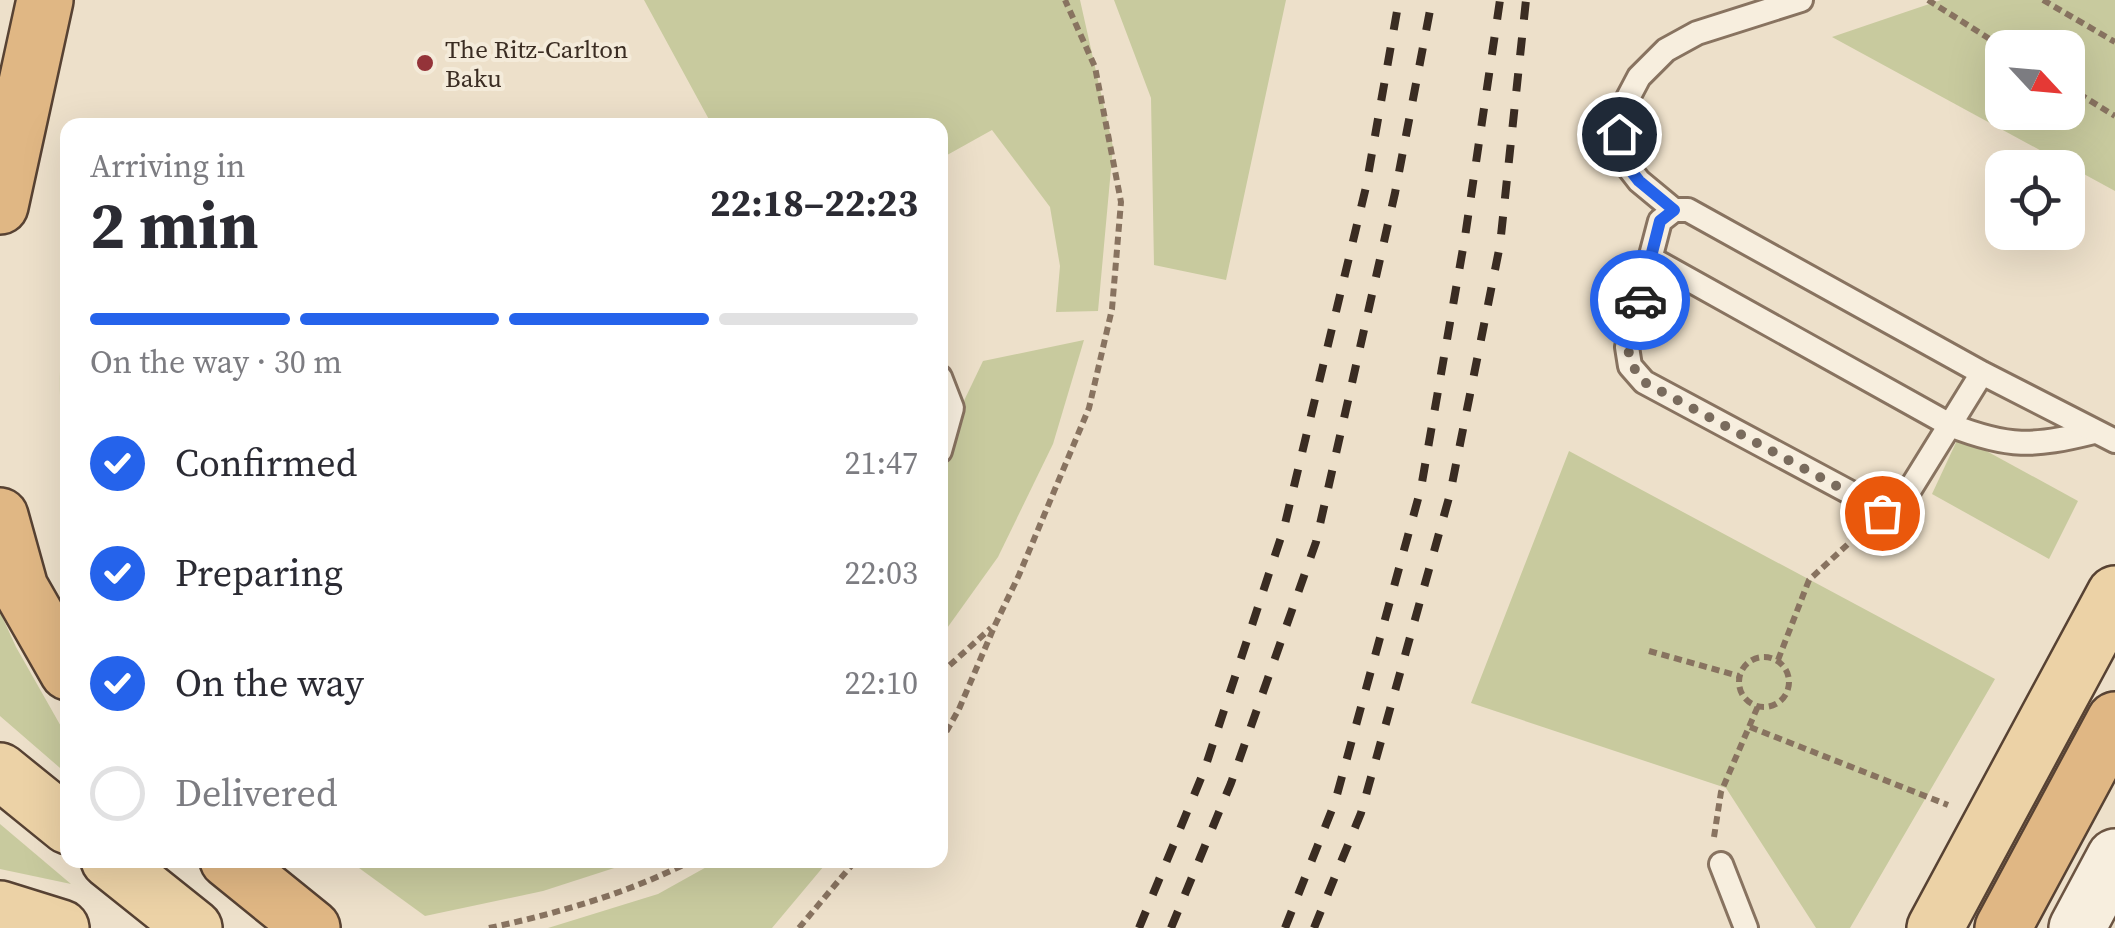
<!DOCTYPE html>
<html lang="en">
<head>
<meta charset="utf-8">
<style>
	:root { --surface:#fff; --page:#f7f7f7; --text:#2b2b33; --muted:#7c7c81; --line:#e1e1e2; --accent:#2563eb }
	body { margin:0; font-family:"Source Serif 4",serif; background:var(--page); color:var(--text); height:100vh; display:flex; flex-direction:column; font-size:38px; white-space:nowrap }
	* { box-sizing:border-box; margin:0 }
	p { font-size:32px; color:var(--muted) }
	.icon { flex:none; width:55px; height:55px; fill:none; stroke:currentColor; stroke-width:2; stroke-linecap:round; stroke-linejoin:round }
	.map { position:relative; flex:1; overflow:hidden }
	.drawer { position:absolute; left:60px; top:118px; width:888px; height:750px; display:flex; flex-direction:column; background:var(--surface); border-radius:20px; box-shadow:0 10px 40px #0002 }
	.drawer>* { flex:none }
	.needle { width:65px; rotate:116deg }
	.controls { position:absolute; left:1985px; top:30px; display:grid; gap:20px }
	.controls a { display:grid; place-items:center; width:100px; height:100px; border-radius:20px; background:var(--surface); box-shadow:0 10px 40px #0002; font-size:50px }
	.pin { position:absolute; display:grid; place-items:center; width:85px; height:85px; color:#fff; margin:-42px; border:5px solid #fff; border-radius:50%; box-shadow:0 2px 10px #0007 }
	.courier { position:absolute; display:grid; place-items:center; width:100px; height:100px; margin:-50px; border:8px solid #2563eb; border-radius:50%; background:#fff; color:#222; box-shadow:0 2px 12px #0007 }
	.summary em { font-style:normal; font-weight:700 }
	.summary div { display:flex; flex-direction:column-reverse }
	.summary { display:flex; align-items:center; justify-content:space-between; height:170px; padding:0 30px }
	h1 { font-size:65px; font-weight:700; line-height:75px }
	.bar { display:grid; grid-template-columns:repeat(4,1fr); gap:15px 10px; align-content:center; height:120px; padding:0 30px }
	.bar i { height:12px; border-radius:8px; background:var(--line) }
	.bar .selected { background:var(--accent) }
	.bar p { grid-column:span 4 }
	ol { padding:0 30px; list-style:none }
	li { display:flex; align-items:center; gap:30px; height:110px }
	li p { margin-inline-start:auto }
	li .icon { padding:10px; border-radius:50%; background:var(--accent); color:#fff; stroke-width:4 }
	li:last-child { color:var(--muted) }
	li i { width:55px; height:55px; border:5px solid var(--line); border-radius:50% }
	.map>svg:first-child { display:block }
	.green { fill:#c8ca9e; fill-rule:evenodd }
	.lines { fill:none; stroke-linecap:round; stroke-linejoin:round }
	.service-casing { stroke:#887360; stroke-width:28 }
	.secondary-casing { stroke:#6b5442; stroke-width:60 }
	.primary-casing { stroke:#574233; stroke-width:60 }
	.trunk-casing { stroke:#574233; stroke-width:60 }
	.path { stroke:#887360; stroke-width:6; stroke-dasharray:8 5; stroke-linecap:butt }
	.service { stroke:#f7eede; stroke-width:22 }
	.secondary { stroke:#f7eede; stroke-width:55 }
	.primary { stroke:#ecd2a6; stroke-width:55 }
	.trunk { stroke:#e0b784; stroke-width:55 }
	.rail { stroke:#3a2c22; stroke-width:8; stroke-dasharray:18 18; stroke-linecap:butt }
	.done { stroke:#796b5d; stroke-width:10; stroke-dasharray:0 18 }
	.route { stroke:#2563eb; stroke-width:12 }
	.poi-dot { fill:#943339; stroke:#f4ebda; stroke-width:4 }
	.labels { text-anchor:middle; stroke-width:8; stroke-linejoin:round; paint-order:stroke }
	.poi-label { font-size:25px; fill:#3a2c22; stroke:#f4ebda; text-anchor:start }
</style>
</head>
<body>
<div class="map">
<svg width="2115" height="928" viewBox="0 0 2115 928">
	<rect width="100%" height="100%" fill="#ede0ca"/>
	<g class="green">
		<path d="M644 0H1080L1113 147 1098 311 1056 312 1060 266 1050 207 992 130 940 159V125H712Z"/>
		<path d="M1114 0H1286L1226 280 1154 265 1151 98Z"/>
		<path d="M1941 0H2115V191L1832 37ZM2002 48H2068V112H2002Z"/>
		<path d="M67 312H68L67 469C59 428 56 352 67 312Z"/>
		<path d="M1084 340 1053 444 998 557 940 638V451L983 361Z"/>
		<path d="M1959 436 2078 501 2049 559 1932 494Z"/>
		<path d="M1569 451 1995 679 1850 928H1816L1726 788 1471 703Z"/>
		<path d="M0 612 16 647 67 737V774L0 716Z"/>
		<path d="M0 824 71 884 0 869Z"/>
		<path d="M348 860H639L543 891 425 916Z"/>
		<path d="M719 860H829L772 928H548L658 894Z"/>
	</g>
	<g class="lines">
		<g class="service-casing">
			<g id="service">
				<path d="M1674 210 1639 181 1618 154 1620 113 1639 77 1666 50 1697 33 1801 0"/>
				<path d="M1652 259 1950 425C2009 448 2033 447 2094 432"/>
				<path d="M1982 373 1899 507 1882 513 1866 501 1644 382 1630 366 1627 347 1660 221 1674 210H1688L1982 373 2115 441"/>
				<path d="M940 377 952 408 940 451"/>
				<path d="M1721 864 1746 928"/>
			</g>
		</g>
		<g class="secondary-casing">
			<path id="secondary" d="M2077 928 2115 857"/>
		</g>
		<g class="primary-casing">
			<g id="primary">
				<path d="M0 771 68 826"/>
				<path d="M109 860 194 928"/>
				<path d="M0 909 61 928"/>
				<path d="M1935 928 2115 594"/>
			</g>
		</g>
		<g class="trunk-casing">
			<g id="trunk">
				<path d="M0 206 45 0"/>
				<path d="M0 516 20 588 68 672"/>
				<path d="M228 860 312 928"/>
				<path d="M2003 928 2115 720"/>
			</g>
		</g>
		<g class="path">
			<path d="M1928 0 2004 48"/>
			<path d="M2043 0 2115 42"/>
			<path d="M2068 87 2115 116"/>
			<path d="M1649 651 1739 676"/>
			<circle cx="1764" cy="682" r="25"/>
			<path d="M1778 660 1809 580 1859 534"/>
			<path d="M940 674 991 628"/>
			<path d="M1750 727 1948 805"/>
			<path d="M940 743 959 709 995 625 1019 575 1089 408 1112 309 1121 202 1095 67 1065 0"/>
			<path d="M1714 837 1721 792 1758 706"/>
			<path d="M489 928C559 913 629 893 693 860"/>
			<path d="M799 928 856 860"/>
		</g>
		<use href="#service" class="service"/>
		<use href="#secondary" class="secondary"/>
		<use href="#primary" class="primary"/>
		<use href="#trunk" class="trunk"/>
		<g class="rail">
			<path d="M1139 928 1204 771 1284 528 1366 187 1399 0"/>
			<path d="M1171 928 1231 783 1316 542 1395 193 1432 0"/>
			<path d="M1285 928 1335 802 1421 488 1465 237 1500 0"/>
			<path d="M1314 928 1361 813 1450 494 1500 245 1526 0"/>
		</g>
	</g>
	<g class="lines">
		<path class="done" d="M1640 300C1630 335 1618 351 1644 382L1866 502 1882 513"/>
		<path class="route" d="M1619 134 1618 154 1639 181 1674 210 1660 221 1640 300"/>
	</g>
	<circle class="poi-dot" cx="425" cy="63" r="10"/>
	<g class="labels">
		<g class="poi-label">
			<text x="445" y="58">The Ritz-Carlton<tspan x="445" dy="29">Baku</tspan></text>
		</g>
	</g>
</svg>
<div class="controls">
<a><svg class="needle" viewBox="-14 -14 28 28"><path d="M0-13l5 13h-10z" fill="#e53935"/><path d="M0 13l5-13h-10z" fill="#7c7c81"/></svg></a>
<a><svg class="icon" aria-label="locate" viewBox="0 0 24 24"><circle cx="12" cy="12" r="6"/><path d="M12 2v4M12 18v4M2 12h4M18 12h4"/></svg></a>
</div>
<div class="pin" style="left:1882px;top:513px;background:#ea580c"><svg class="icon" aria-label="bag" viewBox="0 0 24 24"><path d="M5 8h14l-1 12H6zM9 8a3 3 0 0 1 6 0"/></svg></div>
<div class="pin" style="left:1619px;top:134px;background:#1f2937"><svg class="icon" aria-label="home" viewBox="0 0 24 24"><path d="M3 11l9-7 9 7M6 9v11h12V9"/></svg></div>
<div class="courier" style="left:1640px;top:300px"><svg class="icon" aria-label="car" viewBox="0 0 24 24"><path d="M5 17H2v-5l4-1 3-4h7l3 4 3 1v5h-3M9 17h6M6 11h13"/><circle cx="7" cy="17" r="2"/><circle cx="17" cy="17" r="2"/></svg></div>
<section class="drawer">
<div class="summary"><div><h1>2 min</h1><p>Arriving in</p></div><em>22:18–22:23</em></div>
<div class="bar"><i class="selected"></i><i class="selected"></i><i class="selected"></i><i></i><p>On the way · 30 m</p></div>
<ol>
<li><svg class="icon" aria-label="check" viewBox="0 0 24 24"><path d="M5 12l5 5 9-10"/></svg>Confirmed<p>21:47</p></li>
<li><svg class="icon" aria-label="check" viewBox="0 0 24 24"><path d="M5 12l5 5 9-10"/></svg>Preparing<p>22:03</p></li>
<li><svg class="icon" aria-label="check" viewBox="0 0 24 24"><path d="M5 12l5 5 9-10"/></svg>On the way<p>22:10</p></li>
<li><i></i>Delivered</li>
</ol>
</section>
</div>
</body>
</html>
